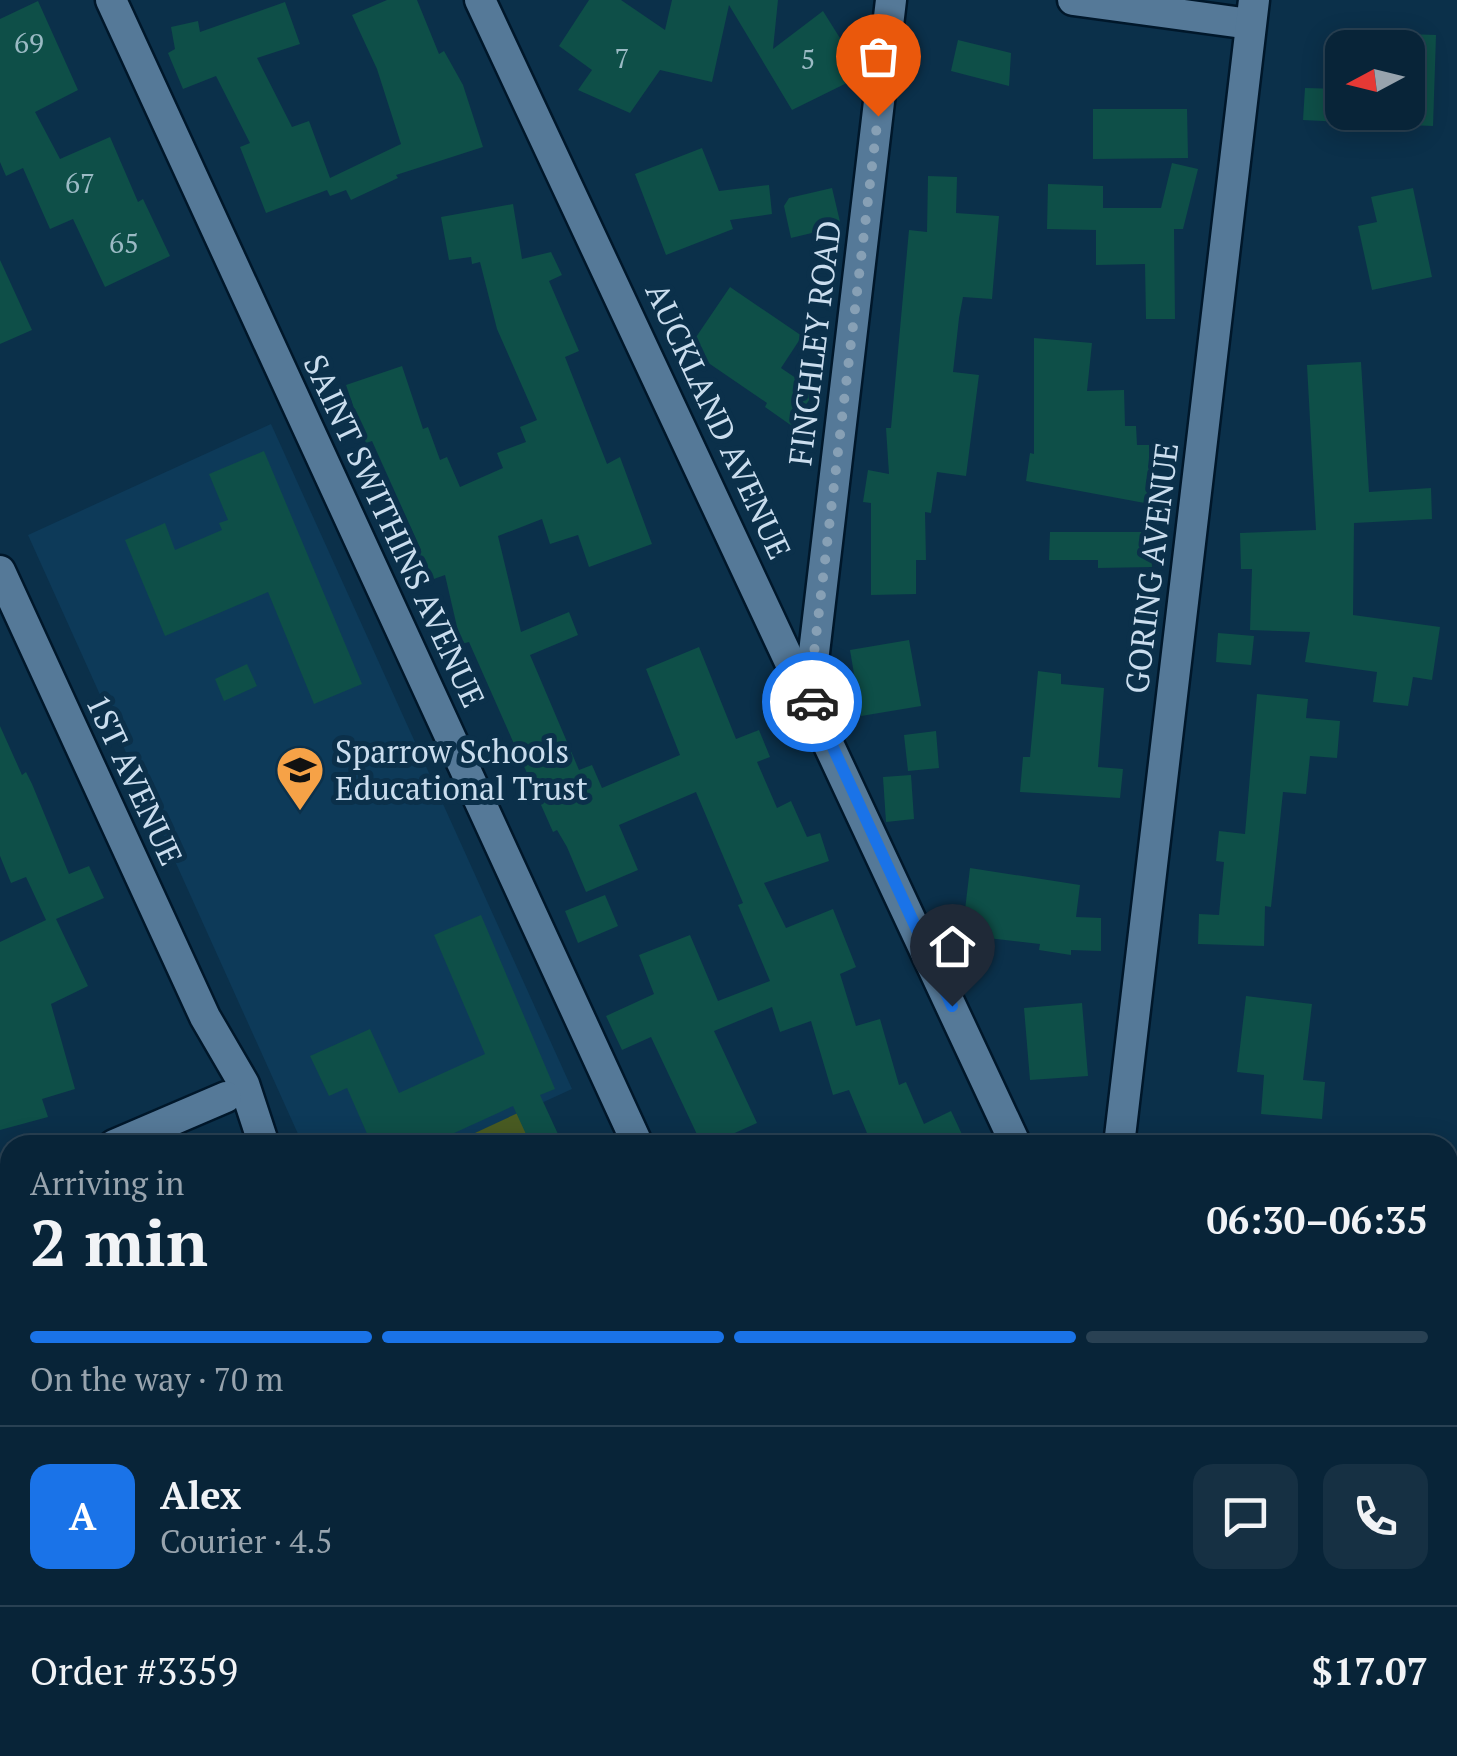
<!DOCTYPE html>
<html lang="en">
<head>
<meta charset="utf-8">
<style>
	:root { --surface:#082438; --page:#163043; --text:#f1f3f6; --muted:#98a4ae; --line:#294153; --accent:#1a73e8 }
	body { margin:0; font-family:"PT Serif",serif; background:var(--page); color:var(--text); height:100vh; display:flex; flex-direction:column; font-size:38px; white-space:nowrap }
	* { box-sizing:border-box; margin:0 }
	p { font-size:32px; color:var(--muted) }
	.icon { flex:none; width:55px; height:55px; fill:none; stroke:currentColor; stroke-width:2; stroke-linecap:round; stroke-linejoin:round }
	.map { position:relative; flex:1; overflow:hidden }
	.sheet { position:absolute; left:0px; top:1135px; width:1458px; height:622px; display:flex; flex-direction:column; background:var(--surface); border-radius:30px 30px 0 0; box-shadow:0 5px 25px #0003,0 0 0 2px var(--line) }
	.sheet>* { flex:none }
	.needle { width:65px; rotate:263deg }
	.fabs { position:absolute; left:1325px; top:30px; display:grid; gap:20px }
	.fabs a { display:grid; place-items:center; width:100px; height:100px; border-radius:20px; background:var(--surface); box-shadow:0 5px 25px #0003,0 0 0 2px var(--line); font-size:50px }
	.pin { position:absolute; display:grid; place-items:center; width:85px; height:85px; color:#fff; margin:-102px -42px; border-radius:50% 50% 50% 0; rotate:-45deg; box-shadow:0 0 10px #0007 }
	.pin .icon { rotate:45deg }
	.courier { position:absolute; display:grid; place-items:center; width:100px; height:100px; margin:-50px; border:8px solid #1a73e8; border-radius:50%; background:#fff; color:#222; box-shadow:0 2px 12px #0007 }
	.head em { font-style:normal; font-weight:700 }
	.head div { display:flex; flex-direction:column-reverse }
	.head { display:flex; align-items:center; justify-content:space-between; height:170px; padding:0 30px }
	h1 { font-size:65px; font-weight:700; line-height:75px }
	.bar { display:grid; grid-template-columns:repeat(4,1fr); gap:15px 10px; align-content:center; height:120px; padding:0 30px }
	.bar i { height:12px; border-radius:8px; background:var(--line) }
	.bar .on { background:var(--accent) }
	.bar p { grid-column:span 4 }
	.line { display:flex; align-items:center; gap:25px; padding:0 30px; border-top:2px solid var(--line) }
	.line div { flex:1 }
	.round { display:grid; place-items:center; flex:none; width:105px; height:105px; border-radius:20px; background:var(--page) }
	.map>svg:first-child { display:block }
	.built { fill:#0d3a59 }
	.green { fill:#495b22 }
	.building { fill:#0e4f48 }
	.lines { fill:none; stroke-linecap:round; stroke-linejoin:round }
	.minor-casing { stroke:#00172a; stroke-width:35 }
	.minor { stroke:#557998; stroke-width:30 }
	.done { stroke:#87a0b5; stroke-width:10; stroke-dasharray:0 18 }
	.route { stroke:#1a73e8; stroke-width:12 }
	.labels { text-anchor:middle; stroke-width:10; stroke-linejoin:round; paint-order:stroke }
	.number-label { font-size:28px; fill:#9bbac4 }
	.street-label { font-size:32px; fill:#caddee; stroke:#0b304a }
	.poi-label { font-size:32px; fill:#caddee; stroke:#0b304a; text-anchor:start }
</style>
</head>
<body>
<div class="map">
<svg width="1457" height="1756" viewBox="0 0 1457 1756">
	<rect width="100%" height="100%" fill="#0b304a"/>
	<path class="built" d="M271 424 572 1089 449 1145H303L28 535Z"/>
	<path class="green" d="M520 1112 535 1145H449Z"/>
	<g class="building">
		<path d="M387 0H417L439 54 444 51 463 85 483 147 396 175 398 178 351 200 346 190 330 196 327 190 266 213 240 147 250 143 216 76 183 89 168 53 175 49 171 27 198 21 200 32 285 2 300 44 257 58 292 127 309 121 330 178 401 144 377 69 352 15Z"/>
		<path d="M589 0H621L665 30 672 0H778L773 49 823 11 863 75 792 110 729 5 712 82 660 70 630 113 578 90 592 70 559 46Z"/>
		<path d="M38 1 78 90 35 112 60 159 110 137 138 202 143 199 170 256 105 287 73 219 50 229 23 168 6 176 0 162V19Z"/>
		<path d="M1408 34 1436 35 1433 126 1408 125Z"/>
		<path d="M958 40 1011 53 1009 86 951 71Z"/>
		<path d="M1305 88 1342 89V122L1303 120Z"/>
		<path d="M1093 109H1187L1188 158 1093 159Z"/>
		<path d="M702 148 719 191 769 185 772 214 730 220 733 229 666 255 635 174Z"/>
		<path d="M1172 163 1198 169 1183 229H1174L1175 319H1146L1145 264 1096 265V230L1047 229 1048 184 1103 186V208H1161Z"/>
		<path d="M928 176 957 177 956 213 999 216 992 299 963 297 959 318 953 372 979 375 966 476 937 472 931 513 925 512 926 560H916V594L871 595V503L863 502 868 470 889 474 886 428H891L909 230 927 232Z"/>
		<path d="M832 188 841 226 791 238 784 206 789 198Z"/>
		<path d="M1413 188 1432 277 1372 290 1358 226 1377 222 1371 197Z"/>
		<path d="M513 204 522 259 551 252 562 275 549 281 579 351 565 357 607 464 620 457 652 544 589 567 578 535 550 544 542 519 498 536 521 632 569 612 578 635 530 655 579 770 592 765 602 788 680 755 646 669 699 647 736 739 759 730 770 757 757 762 777 808 791 801 807 837 820 833 829 861 764 883 786 928 833 909 856 967 840 974 856 1026 880 1019 899 1085 906 1082 924 1124 951 1111 967 1145H872L849 1090 833 1095 811 1021 780 1032 772 1007 714 1031 757 1123 708 1145H702L651 1037 622 1050 606 1016 654 994 639 955 690 935 718 1001 770 981 738 905 743 903 696 792 619 825 638 870 586 892 567 847 557 830 553 832 469 642 461 644 445 575 417 585 406 555 421 550 372 441 366 443 346 385 402 366 423 429 428 427 440 460 447 457 460 487 503 468 497 453 526 442 520 427 537 420 497 329 480 262 472 264 471 257 449 260 441 217Z"/>
		<path d="M0 260 32 330 0 344Z"/>
		<path d="M730 287 802 336 781 368 815 391 792 426 765 407 767 403 688 349Z"/>
		<path d="M1034 338 1092 343 1087 391 1124 390 1125 426H1136L1137 445H1149L1150 504 1026 481 1030 453 1034 454Z"/>
		<path d="M1361 362 1369 492 1431 488 1432 519 1354 523 1353 615 1440 627 1432 680 1413 677 1408 706 1373 702 1377 672 1305 662 1310 632 1250 630 1252 569H1241L1240 533 1316 530 1307 365Z"/>
		<path d="M264 451 362 684 314 704 268 592 165 636 125 540 165 523 175 550 222 530 219 523 228 520 209 474Z"/>
		<path d="M1050 532H1151L1152 567 1098 568V560H1049Z"/>
		<path d="M1218 633 1254 636 1251 665 1216 662Z"/>
		<path d="M909 640 921 706 861 716 850 650Z"/>
		<path d="M247 664 257 686 224 701 215 679Z"/>
		<path d="M1038 671 1061 674V684L1104 688 1098 767 1123 769 1120 798 1020 792 1023 757H1030Z"/>
		<path d="M1257 694 1308 699 1306 718 1340 721 1337 758 1310 756 1306 794 1283 792 1271 907 1265 906 1264 946 1198 944 1199 914 1219 915 1224 862 1216 861 1219 831 1245 834Z"/>
		<path d="M0 726 22 775 26 772 32 784 69 874 89 866 104 898 56 919 88 986 51 1004 75 1089 42 1099 48 1117 0 1130V942L46 920 26 877 11 883 0 856Z"/>
		<path d="M936 731 939 768 908 771 904 735Z"/>
		<path d="M911 775 914 819 886 822 883 777Z"/>
		<path d="M970 868 1080 885 1076 917 1101 918V951L1071 950V955L1039 950 1040 944 962 935Z"/>
		<path d="M605 895 618 926 578 943 565 911Z"/>
		<path d="M481 915 555 1089 540 1095 563 1145H531L513 1106 428 1145H372L347 1088 329 1096 310 1056 370 1029 399 1093 485 1054 434 935Z"/>
		<path d="M1246 996 1312 1004 1303 1080 1325 1082 1322 1119 1261 1114 1264 1075 1237 1072Z"/>
		<path d="M1082 1003 1088 1076 1030 1080 1024 1008Z"/>
	</g>
	<g class="lines">
		<g class="minor-casing">
			<g id="minor">
				<path d="M111 0 638 1145"/>
				<path d="M480 0 1016 1145"/>
				<path d="M1073 0 1250 24"/>
				<path d="M0 571 205 1017 244 1084 264 1145"/>
				<path d="M809 695 891 0"/>
				<path d="M114 1145 226 1097"/>
				<path d="M1119 1145 1254 0"/>
				<path d="M0 1198 10 1194"/>
				<path d="M1448 1329 1457 1331"/>
				<path d="M0 1462 10 1484"/>
				<path d="M130 1748 133 1756"/>
				<path d="M539 1748 543 1756"/>
				<path d="M916 1748 920 1756"/>
				<path d="M1292 1748 1296 1756"/>
			</g>
		</g>
		<use href="#minor" class="minor"/>
	</g>
	<g class="lines">
		<path class="done" d="M812 702 809 695 878 116"/>
		<path class="route" d="M812 702 952 1006"/>
	</g>
	<defs>
		<g id="school-pin" transform="scale(2.5)"><path d="M0 17L-7.5 6A9.5 9.5 0 1 1 7.5 6Z" fill="#f6a247" stroke="#0b304a"/><path d="M0-5L7-2L0 1L-7-2ZM-4 1L0 2.5L4 1V4Q0 6-4 4Z" fill="#111"/></g>
	</defs>
	<g fill-rule="evenodd">
		<use href="#school-pin" x="300" y="770"/>
	</g>
	<g class="labels">
		<g class="number-label">
			<text x="29" y="53">69</text>
			<text x="622" y="68">7</text>
			<text x="808" y="69">5</text>
			<text x="80" y="193">67</text>
			<text x="124" y="253">65</text>
		</g>
		<g class="street-label">
			<text transform="translate(815 343) rotate(-83)" y="11">FINCHLEY ROAD</text>
			<text transform="translate(718 421) rotate(65)" y="11">AUCKLAND AVENUE</text>
			<text transform="translate(394 531) rotate(65)" y="11">SAINT SWITHINS AVENUE</text>
			<text transform="translate(1152 568) rotate(-83)" y="11">GORING AVENUE</text>
			<text transform="translate(134 780) rotate(65)" y="11">1ST AVENUE</text>
		</g>
		<g class="poi-label">
			<text x="335" y="763">Sparrow Schools<tspan x="335" dy="37">Educational Trust</tspan></text>
		</g>
	</g>
</svg>
<div class="fabs">
<a><svg class="needle" viewBox="-14 -14 28 28"><path d="M0-13l5 13h-10z" fill="#e53935"/><path d="M0 13l5-13h-10z" fill="#98a4ae"/></svg></a>
</div>
<div class="pin" style="left:878px;top:116px;background:#ea580c"><svg class="icon" aria-label="bag" viewBox="0 0 24 24"><path d="M5 8h14l-1 12H6zM9 8a3 3 0 0 1 6 0"/></svg></div>
<div class="pin" style="left:952px;top:1006px;background:#1f2937"><svg class="icon" aria-label="home" viewBox="0 0 24 24"><path d="M3 11l9-7 9 7M6 9v11h12V9"/></svg></div>
<div class="courier" style="left:812px;top:702px"><svg class="icon" aria-label="car" viewBox="0 0 24 24"><path d="M5 17H2v-5l4-1 3-4h7l3 4 3 1v5h-3M9 17h6M6 11h13"/><circle cx="7" cy="17" r="2"/><circle cx="17" cy="17" r="2"/></svg></div>
<section class="sheet">
<div class="head"><div><h1>2 min</h1><p>Arriving in</p></div><em>06:30–06:35</em></div>
<div class="bar"><i class="on"></i><i class="on"></i><i class="on"></i><i></i><p>On the way · 70 m</p></div>
<div class="line" style="height:180px"><b class="round" style="background:var(--accent);color:#fff">A</b><div><b>Alex</b><p>Courier · 4.5</p></div><a class="round"><svg class="icon" aria-label="chat" viewBox="0 0 24 24"><path d="M4 5h16v11H9l-5 4z"/></svg></a><a class="round"><svg class="icon" aria-label="phone" viewBox="0 0 24 24"><path d="M5 4h4l2 5-3 2q2 4 5 5l2-3 5 2v4C11 20 4 13 5 4z"/></svg></a></div>
<div class="line" style="height:130px"><div>Order #3359</div><b>$17.07</b></div>
</section>
</div>
</body>
</html>
